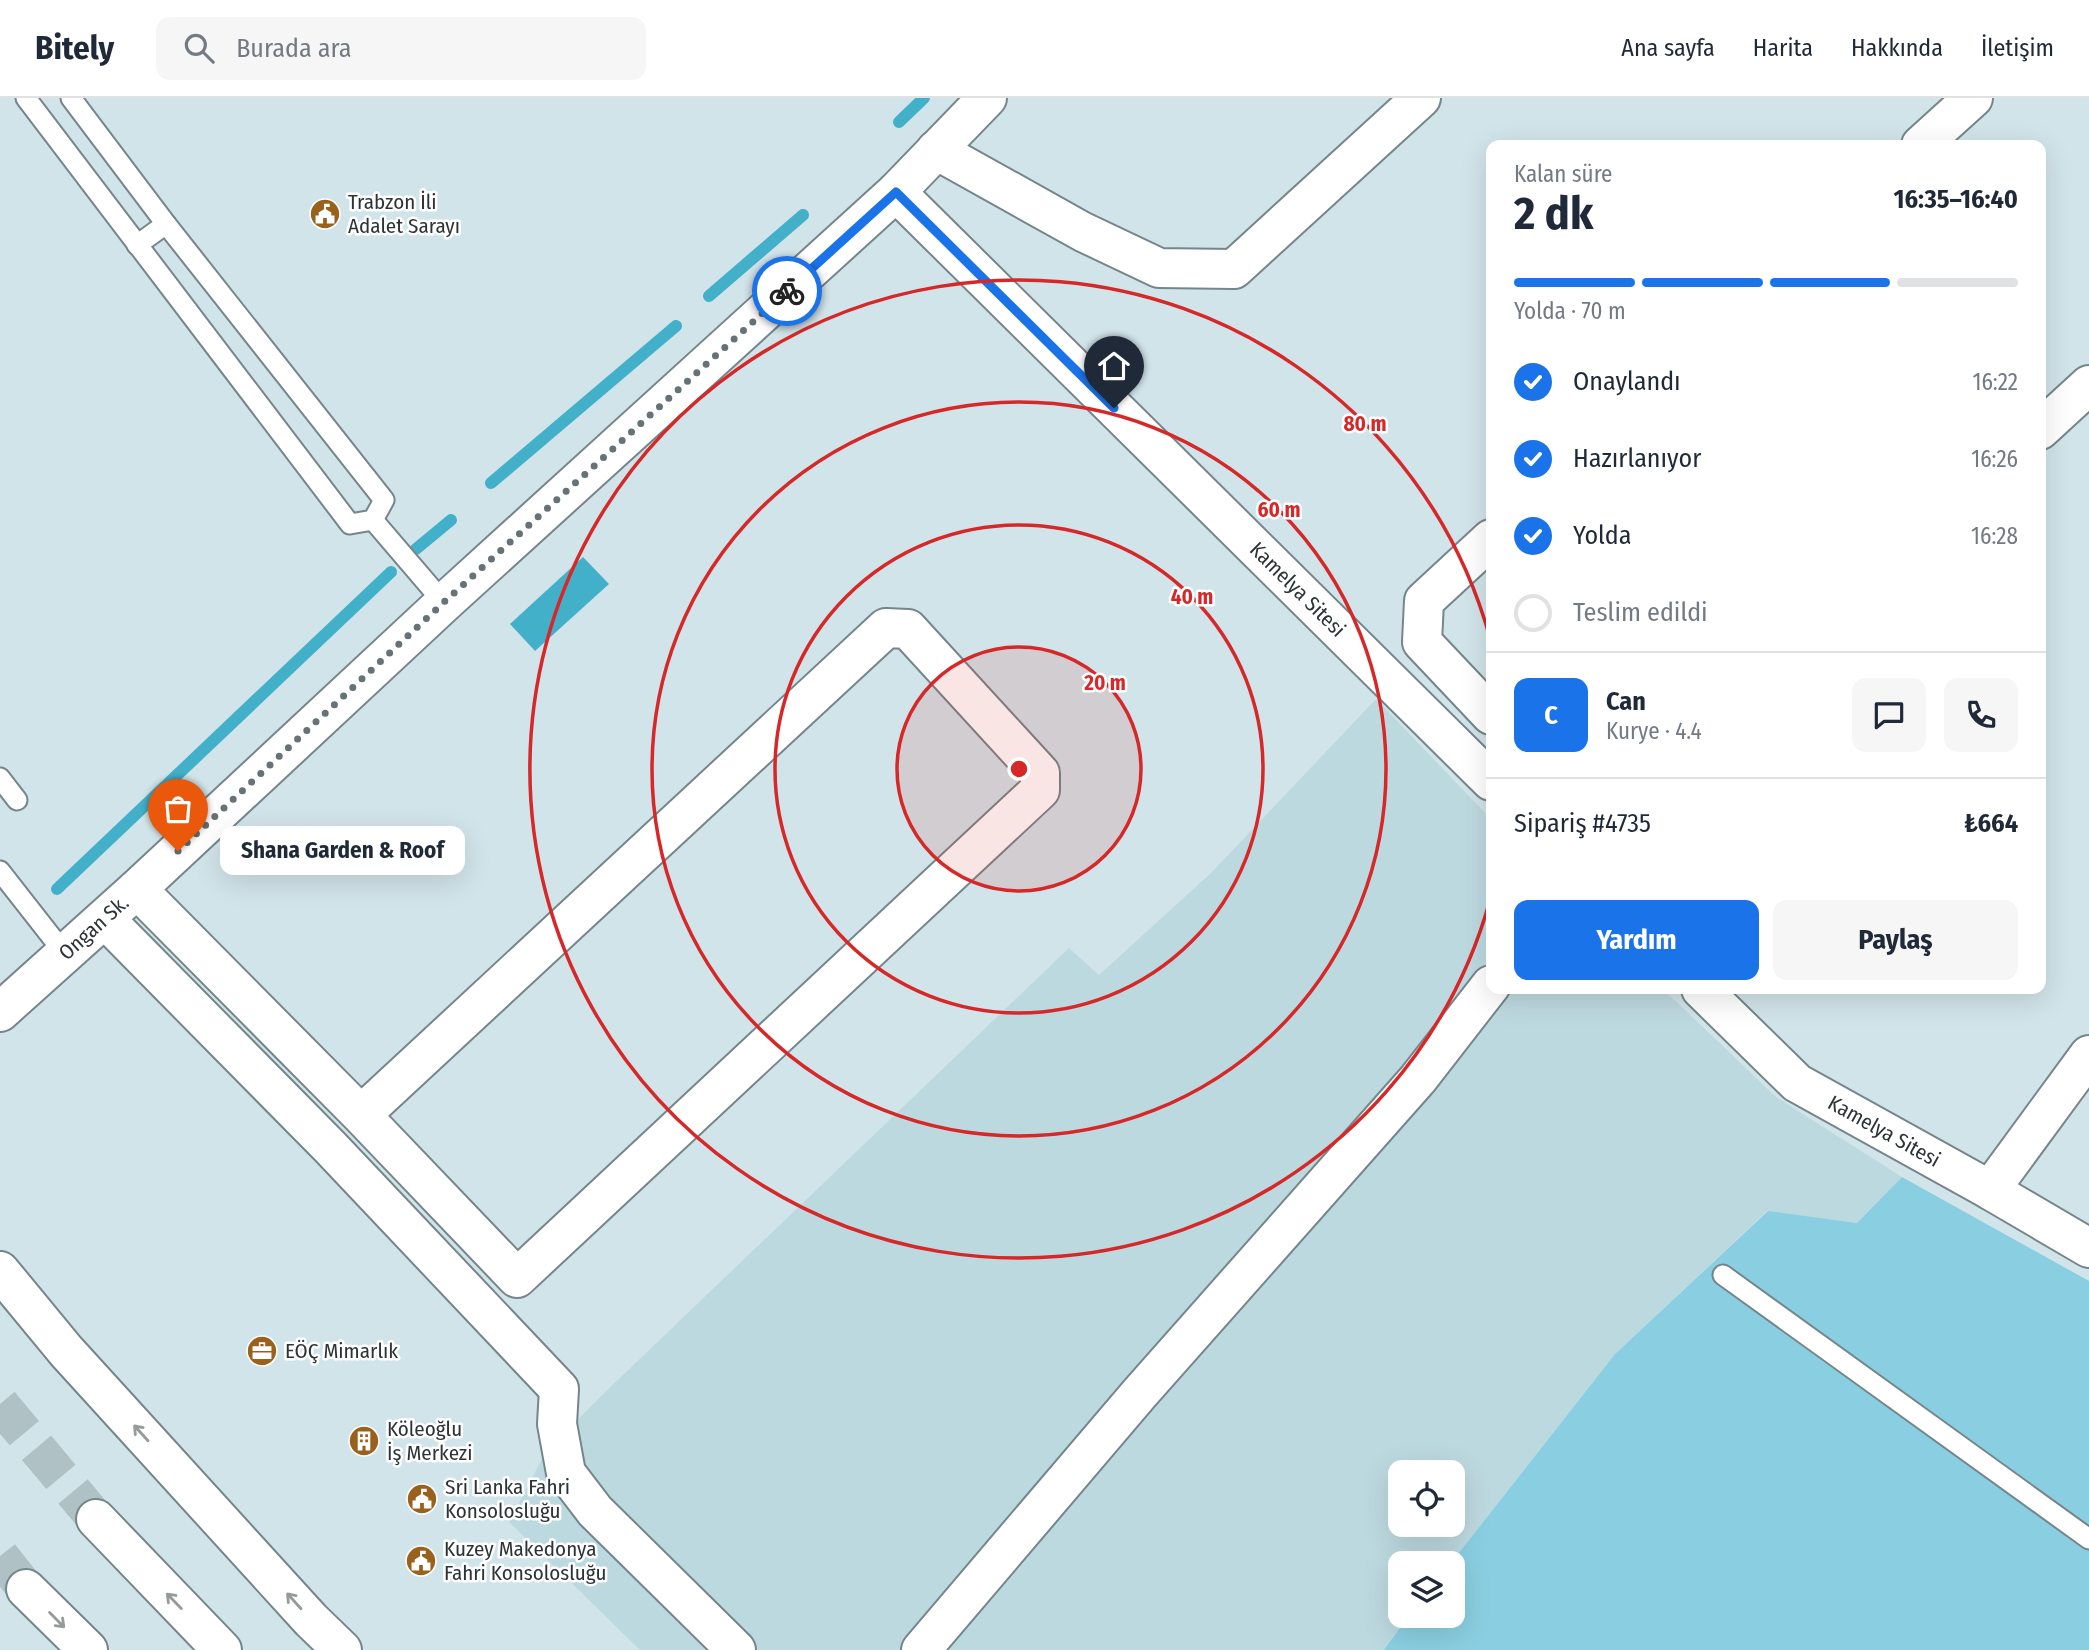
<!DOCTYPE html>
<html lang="tr">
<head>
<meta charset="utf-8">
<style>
	:root { --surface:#fff; --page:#f6f6f7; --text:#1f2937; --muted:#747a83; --line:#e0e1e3; --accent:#1a73e8 }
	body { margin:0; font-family:"Fira Sans Condensed",sans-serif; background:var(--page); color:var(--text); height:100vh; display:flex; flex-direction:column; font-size:26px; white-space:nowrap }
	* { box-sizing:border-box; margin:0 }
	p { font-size:23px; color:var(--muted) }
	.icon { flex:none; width:38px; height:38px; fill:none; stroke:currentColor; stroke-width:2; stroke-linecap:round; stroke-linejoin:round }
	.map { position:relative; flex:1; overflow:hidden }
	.sheet { position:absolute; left:1486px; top:42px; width:560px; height:854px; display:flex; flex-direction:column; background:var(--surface); border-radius:14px; box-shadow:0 7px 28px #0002 }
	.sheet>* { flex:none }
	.buttons { position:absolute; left:1388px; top:1362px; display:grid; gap:14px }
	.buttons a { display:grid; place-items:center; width:77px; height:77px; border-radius:14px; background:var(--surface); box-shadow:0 7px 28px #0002; font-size:35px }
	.pin { position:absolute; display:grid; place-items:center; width:60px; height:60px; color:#fff; margin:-72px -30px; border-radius:50% 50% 50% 0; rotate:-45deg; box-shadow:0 0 7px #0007 }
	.pin .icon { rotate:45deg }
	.courier { position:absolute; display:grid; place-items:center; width:70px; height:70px; margin:-35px; border:5px solid #1a73e8; border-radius:50%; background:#fff; color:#222; box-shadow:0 2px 9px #0007 }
	.bubble { position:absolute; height:49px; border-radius:14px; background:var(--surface); box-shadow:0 7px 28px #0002; font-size:23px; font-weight:700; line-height:49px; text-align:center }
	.head em { font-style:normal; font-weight:700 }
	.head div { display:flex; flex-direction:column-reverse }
	.head { display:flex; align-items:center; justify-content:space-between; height:119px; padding:0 28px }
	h1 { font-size:46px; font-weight:700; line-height:52px }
	.bar { display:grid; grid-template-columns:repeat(4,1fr); gap:10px 7px; align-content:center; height:84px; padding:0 28px }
	.bar i { height:9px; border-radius:5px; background:var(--line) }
	.bar .selected { background:var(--accent) }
	.bar p { grid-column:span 4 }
	.line { display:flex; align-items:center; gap:18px; padding:0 28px; border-top:2px solid var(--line) }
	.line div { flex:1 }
	.round { display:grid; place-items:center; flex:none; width:74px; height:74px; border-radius:14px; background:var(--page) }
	ol { padding:0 28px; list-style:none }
	li { display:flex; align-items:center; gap:21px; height:77px }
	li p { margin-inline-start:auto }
	li .icon { padding:7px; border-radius:50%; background:var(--accent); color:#fff; stroke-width:4 }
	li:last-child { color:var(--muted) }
	li i { width:38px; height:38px; border:4px solid var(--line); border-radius:50% }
	.cta { display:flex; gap:14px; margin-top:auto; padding:14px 28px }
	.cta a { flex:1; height:80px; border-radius:14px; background:var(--accent); color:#fff; font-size:28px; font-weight:700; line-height:80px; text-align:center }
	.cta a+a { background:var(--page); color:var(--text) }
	header { display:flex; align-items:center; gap:42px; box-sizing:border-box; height:98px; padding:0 35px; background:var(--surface); border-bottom:2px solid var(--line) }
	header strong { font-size:33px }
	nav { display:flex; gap:38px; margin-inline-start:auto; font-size:24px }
	.search { width:490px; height:63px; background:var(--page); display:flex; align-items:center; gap:18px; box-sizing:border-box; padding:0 24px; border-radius:14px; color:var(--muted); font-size:26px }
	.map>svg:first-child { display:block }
	.built { fill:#bdd9e0; fill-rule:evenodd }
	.green { fill:#8acfe1 }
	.water { fill:#43b0c9 }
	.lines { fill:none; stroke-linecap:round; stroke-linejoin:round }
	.stream { stroke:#43b0c9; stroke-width:12 }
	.trunk-tunnel { stroke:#b0c1c5; stroke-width:38; stroke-dasharray:38 19; stroke-linecap:butt }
	.service-casing { stroke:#75868b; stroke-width:23 }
	.minor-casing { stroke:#75868b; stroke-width:42 }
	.trunk-casing { stroke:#75868b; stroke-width:42 }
	.service { stroke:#fff; stroke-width:19 }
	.minor { stroke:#fff; stroke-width:38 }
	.trunk { stroke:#fff; stroke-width:38 }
	.oneway { stroke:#969a9a }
	.done { stroke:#667275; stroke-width:7; stroke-dasharray:0 12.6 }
	.route { stroke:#1a73e8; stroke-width:9 }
	.ring { fill:none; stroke:#d62828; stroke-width:3.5 }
	.labels { text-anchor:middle; stroke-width:5; stroke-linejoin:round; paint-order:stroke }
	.poi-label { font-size:21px; fill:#2d3436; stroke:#fff; text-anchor:start }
	.street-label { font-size:21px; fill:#2d3436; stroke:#fff }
	.centre { fill:#d62828; stroke:#fff; stroke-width:3.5 }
	.ring-label { font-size:21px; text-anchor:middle; font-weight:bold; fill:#d62828; stroke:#fff; stroke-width:5; stroke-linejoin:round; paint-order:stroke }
</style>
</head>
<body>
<header>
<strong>Bitely</strong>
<div class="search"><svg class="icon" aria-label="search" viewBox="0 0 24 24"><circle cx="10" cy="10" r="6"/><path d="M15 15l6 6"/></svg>Burada ara</div>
<nav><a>Ana sayfa</a><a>Harita</a><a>Hakkında</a><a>İletişim</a></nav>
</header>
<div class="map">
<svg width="2089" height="1552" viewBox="0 0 2089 1552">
	<rect width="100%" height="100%" fill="#d1e4e9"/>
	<path class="built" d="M1376 601 1491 721V891H1663L1776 999 1902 1079 1857 1125 1767 1113 1615 1256 1451 1465H1400V1517H1409L1384 1552H640L509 1424 545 1355 599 1300 1069 850 1099 877 1211 775ZM1400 1374H1452V1426H1400Z"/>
	<path class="green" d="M1902 1079 2089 1183V1552H1384L1409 1517H1452V1465H1451L1615 1256 1768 1113 1857 1125Z"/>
	<path class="water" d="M583 459 609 486 535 553 510 526Z"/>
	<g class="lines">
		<g class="stream">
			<path d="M899 24 924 0"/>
			<path d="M709 198 803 117"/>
			<path d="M491 385 676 228"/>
			<path d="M416 451 451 422"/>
			<path d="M57 791 391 474"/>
		</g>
		<g class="trunk-tunnel">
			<path d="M0 1306 96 1421"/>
			<path d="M0 1458 26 1491"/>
		</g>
		<g class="service-casing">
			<g id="service">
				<path d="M26 0 350 426 373 422 384 402 166 126 71 0"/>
				<path d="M137 147 166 126"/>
				<path d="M373 422 444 505"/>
				<path d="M0 680 17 702"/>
				<path d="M0 773 65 856"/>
				<path d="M1723 1177 2089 1441"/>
			</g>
		</g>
		<g class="minor-casing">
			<g id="minor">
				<path d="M1921 47 1973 0"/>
				<path d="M936 52 1083 134 1159 170 1234 171 1421 0"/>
				<path id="s1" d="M896 94 1491 683"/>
				<path d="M2040 332 2089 287"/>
				<path d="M1491 441 1424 503 1422 544 1491 617"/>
				<path d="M137 791 361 1017 517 1180 1040 692V675L908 531 886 530 361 1017"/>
				<path d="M105 821 330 1049 559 1291 557 1326 566 1375 595 1413 736 1552"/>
				<path id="s2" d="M1701 891 1797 985 1990 1092 2089 1150"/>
				<path id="s3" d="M0 914 137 791 444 505 896 94 987 0"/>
				<path d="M1990 1092 2089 957"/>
				<path d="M921 1552 1139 1296 1418 981 1491 887"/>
			</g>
		</g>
		<g class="trunk-casing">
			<g id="trunk">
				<path d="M0 1173 66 1253 311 1522 342 1552"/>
				<path d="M96 1421 222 1552"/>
				<path d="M26 1491 88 1552"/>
			</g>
		</g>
		<use href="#service" class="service"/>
		<use href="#minor" class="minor"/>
		<use href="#trunk" class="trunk"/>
	</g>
	<defs><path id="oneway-shaft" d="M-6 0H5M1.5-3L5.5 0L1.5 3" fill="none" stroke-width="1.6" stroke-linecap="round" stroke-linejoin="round" transform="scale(1.75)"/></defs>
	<g class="oneway">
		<use href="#oneway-shaft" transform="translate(141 1335) rotate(-132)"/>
		<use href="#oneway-shaft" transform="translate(174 1503) rotate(-134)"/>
		<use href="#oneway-shaft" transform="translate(294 1503) rotate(-132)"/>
		<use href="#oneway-shaft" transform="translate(57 1522) rotate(45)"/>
	</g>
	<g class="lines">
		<path class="done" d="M178 753 443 505 787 193"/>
		<path class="route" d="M787 193 896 94 1114 310"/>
	</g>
	<circle cx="1019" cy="671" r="122" fill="#d62828" fill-opacity=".12"/>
	<g class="ring">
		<circle cx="1019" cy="671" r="122"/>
		<circle cx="1019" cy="671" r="244"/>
		<circle cx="1019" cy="671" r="367"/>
		<path d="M1490 802A489 489 0 1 1 1490 540"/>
	</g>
	<defs>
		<g id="civic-disc" transform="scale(1.575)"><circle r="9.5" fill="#9a611d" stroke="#fff"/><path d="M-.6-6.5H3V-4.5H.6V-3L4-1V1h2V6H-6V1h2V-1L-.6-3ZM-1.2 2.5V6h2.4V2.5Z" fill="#fff"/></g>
		<g id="office-disc" transform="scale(1.575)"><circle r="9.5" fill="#9a611d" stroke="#fff"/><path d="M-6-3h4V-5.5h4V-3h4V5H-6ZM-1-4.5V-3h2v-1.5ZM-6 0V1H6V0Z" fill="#fff"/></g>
		<g id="building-disc" transform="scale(1.575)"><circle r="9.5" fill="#9a611d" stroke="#fff"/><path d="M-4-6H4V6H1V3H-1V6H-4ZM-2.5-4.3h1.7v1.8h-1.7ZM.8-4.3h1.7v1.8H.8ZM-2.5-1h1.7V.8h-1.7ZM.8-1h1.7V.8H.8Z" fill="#fff"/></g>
	</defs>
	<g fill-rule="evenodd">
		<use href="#civic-disc" x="325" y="116"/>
		<use href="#office-disc" x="262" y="1253"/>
		<use href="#building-disc" x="364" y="1343"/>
		<use href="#civic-disc" x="422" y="1401"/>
		<use href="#civic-disc" x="421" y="1463"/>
	</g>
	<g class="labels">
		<g class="poi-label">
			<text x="348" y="111">Trabzon İli<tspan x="348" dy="24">Adalet Sarayı</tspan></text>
			<text x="285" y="1260">EÖÇ Mimarlık</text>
			<text x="387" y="1338">Köleoğlu<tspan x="387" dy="24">İş Merkezi</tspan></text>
			<text x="445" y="1396">Sri Lanka Fahri<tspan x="445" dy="24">Konsolosluğu</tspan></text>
			<text x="444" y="1458">Kuzey Makedonya<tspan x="444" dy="24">Fahri Konsolosluğu</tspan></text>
		</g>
		<g class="street-label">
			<text dy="7" stroke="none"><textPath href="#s1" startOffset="565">Kamelya Sitesi</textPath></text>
			<text dy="7" stroke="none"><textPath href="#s3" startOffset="126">Ongan Sk.</textPath></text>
			<text dy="7" stroke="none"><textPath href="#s2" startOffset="234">Kamelya Sitesi</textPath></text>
		</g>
	</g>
	<circle cx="1019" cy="671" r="10" class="centre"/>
	<g class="ring-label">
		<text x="1365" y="333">80 m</text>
		<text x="1279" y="419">60 m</text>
		<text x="1192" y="506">40 m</text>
		<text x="1105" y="592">20 m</text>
	</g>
</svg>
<div class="buttons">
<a><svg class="icon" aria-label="locate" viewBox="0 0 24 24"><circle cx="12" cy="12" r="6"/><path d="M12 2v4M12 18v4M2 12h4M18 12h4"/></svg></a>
<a><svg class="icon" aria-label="layers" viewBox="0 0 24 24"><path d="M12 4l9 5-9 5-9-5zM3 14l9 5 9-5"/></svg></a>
</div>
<div class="pin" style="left:178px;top:753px;background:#ea580c"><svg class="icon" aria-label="bag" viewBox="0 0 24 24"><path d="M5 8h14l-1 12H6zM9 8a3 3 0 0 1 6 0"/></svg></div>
<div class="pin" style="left:1114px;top:310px;background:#1f2937"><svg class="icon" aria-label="home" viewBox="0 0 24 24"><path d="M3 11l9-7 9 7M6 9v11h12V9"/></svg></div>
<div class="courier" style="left:787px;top:193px"><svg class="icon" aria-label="bike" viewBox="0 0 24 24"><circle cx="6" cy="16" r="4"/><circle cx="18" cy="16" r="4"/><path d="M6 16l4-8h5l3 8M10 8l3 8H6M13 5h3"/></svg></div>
<div class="bubble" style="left:220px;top:728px;width:245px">Shana Garden &amp; Roof</div>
<section class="sheet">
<div class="head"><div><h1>2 dk</h1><p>Kalan süre</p></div><em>16:35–16:40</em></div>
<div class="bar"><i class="selected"></i><i class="selected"></i><i class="selected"></i><i></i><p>Yolda · 70 m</p></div>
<ol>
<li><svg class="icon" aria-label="check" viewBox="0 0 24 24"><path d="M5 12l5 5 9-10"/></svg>Onaylandı<p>16:22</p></li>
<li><svg class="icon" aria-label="check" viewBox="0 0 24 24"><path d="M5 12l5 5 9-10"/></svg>Hazırlanıyor<p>16:26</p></li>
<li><svg class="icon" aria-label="check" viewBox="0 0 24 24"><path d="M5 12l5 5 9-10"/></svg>Yolda<p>16:28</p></li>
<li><i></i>Teslim edildi</li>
</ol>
<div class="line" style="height:126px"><b class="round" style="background:var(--accent);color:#fff">C</b><div><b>Can</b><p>Kurye · 4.4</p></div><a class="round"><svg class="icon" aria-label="chat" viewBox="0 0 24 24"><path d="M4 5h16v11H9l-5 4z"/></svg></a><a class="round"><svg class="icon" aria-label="phone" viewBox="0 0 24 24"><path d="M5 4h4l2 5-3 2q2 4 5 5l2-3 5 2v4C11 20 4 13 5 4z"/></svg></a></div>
<div class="line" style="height:91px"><div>Sipariş #4735</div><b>₺664</b></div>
<div class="cta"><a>Yardım</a><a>Paylaş</a></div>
</section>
</div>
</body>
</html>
